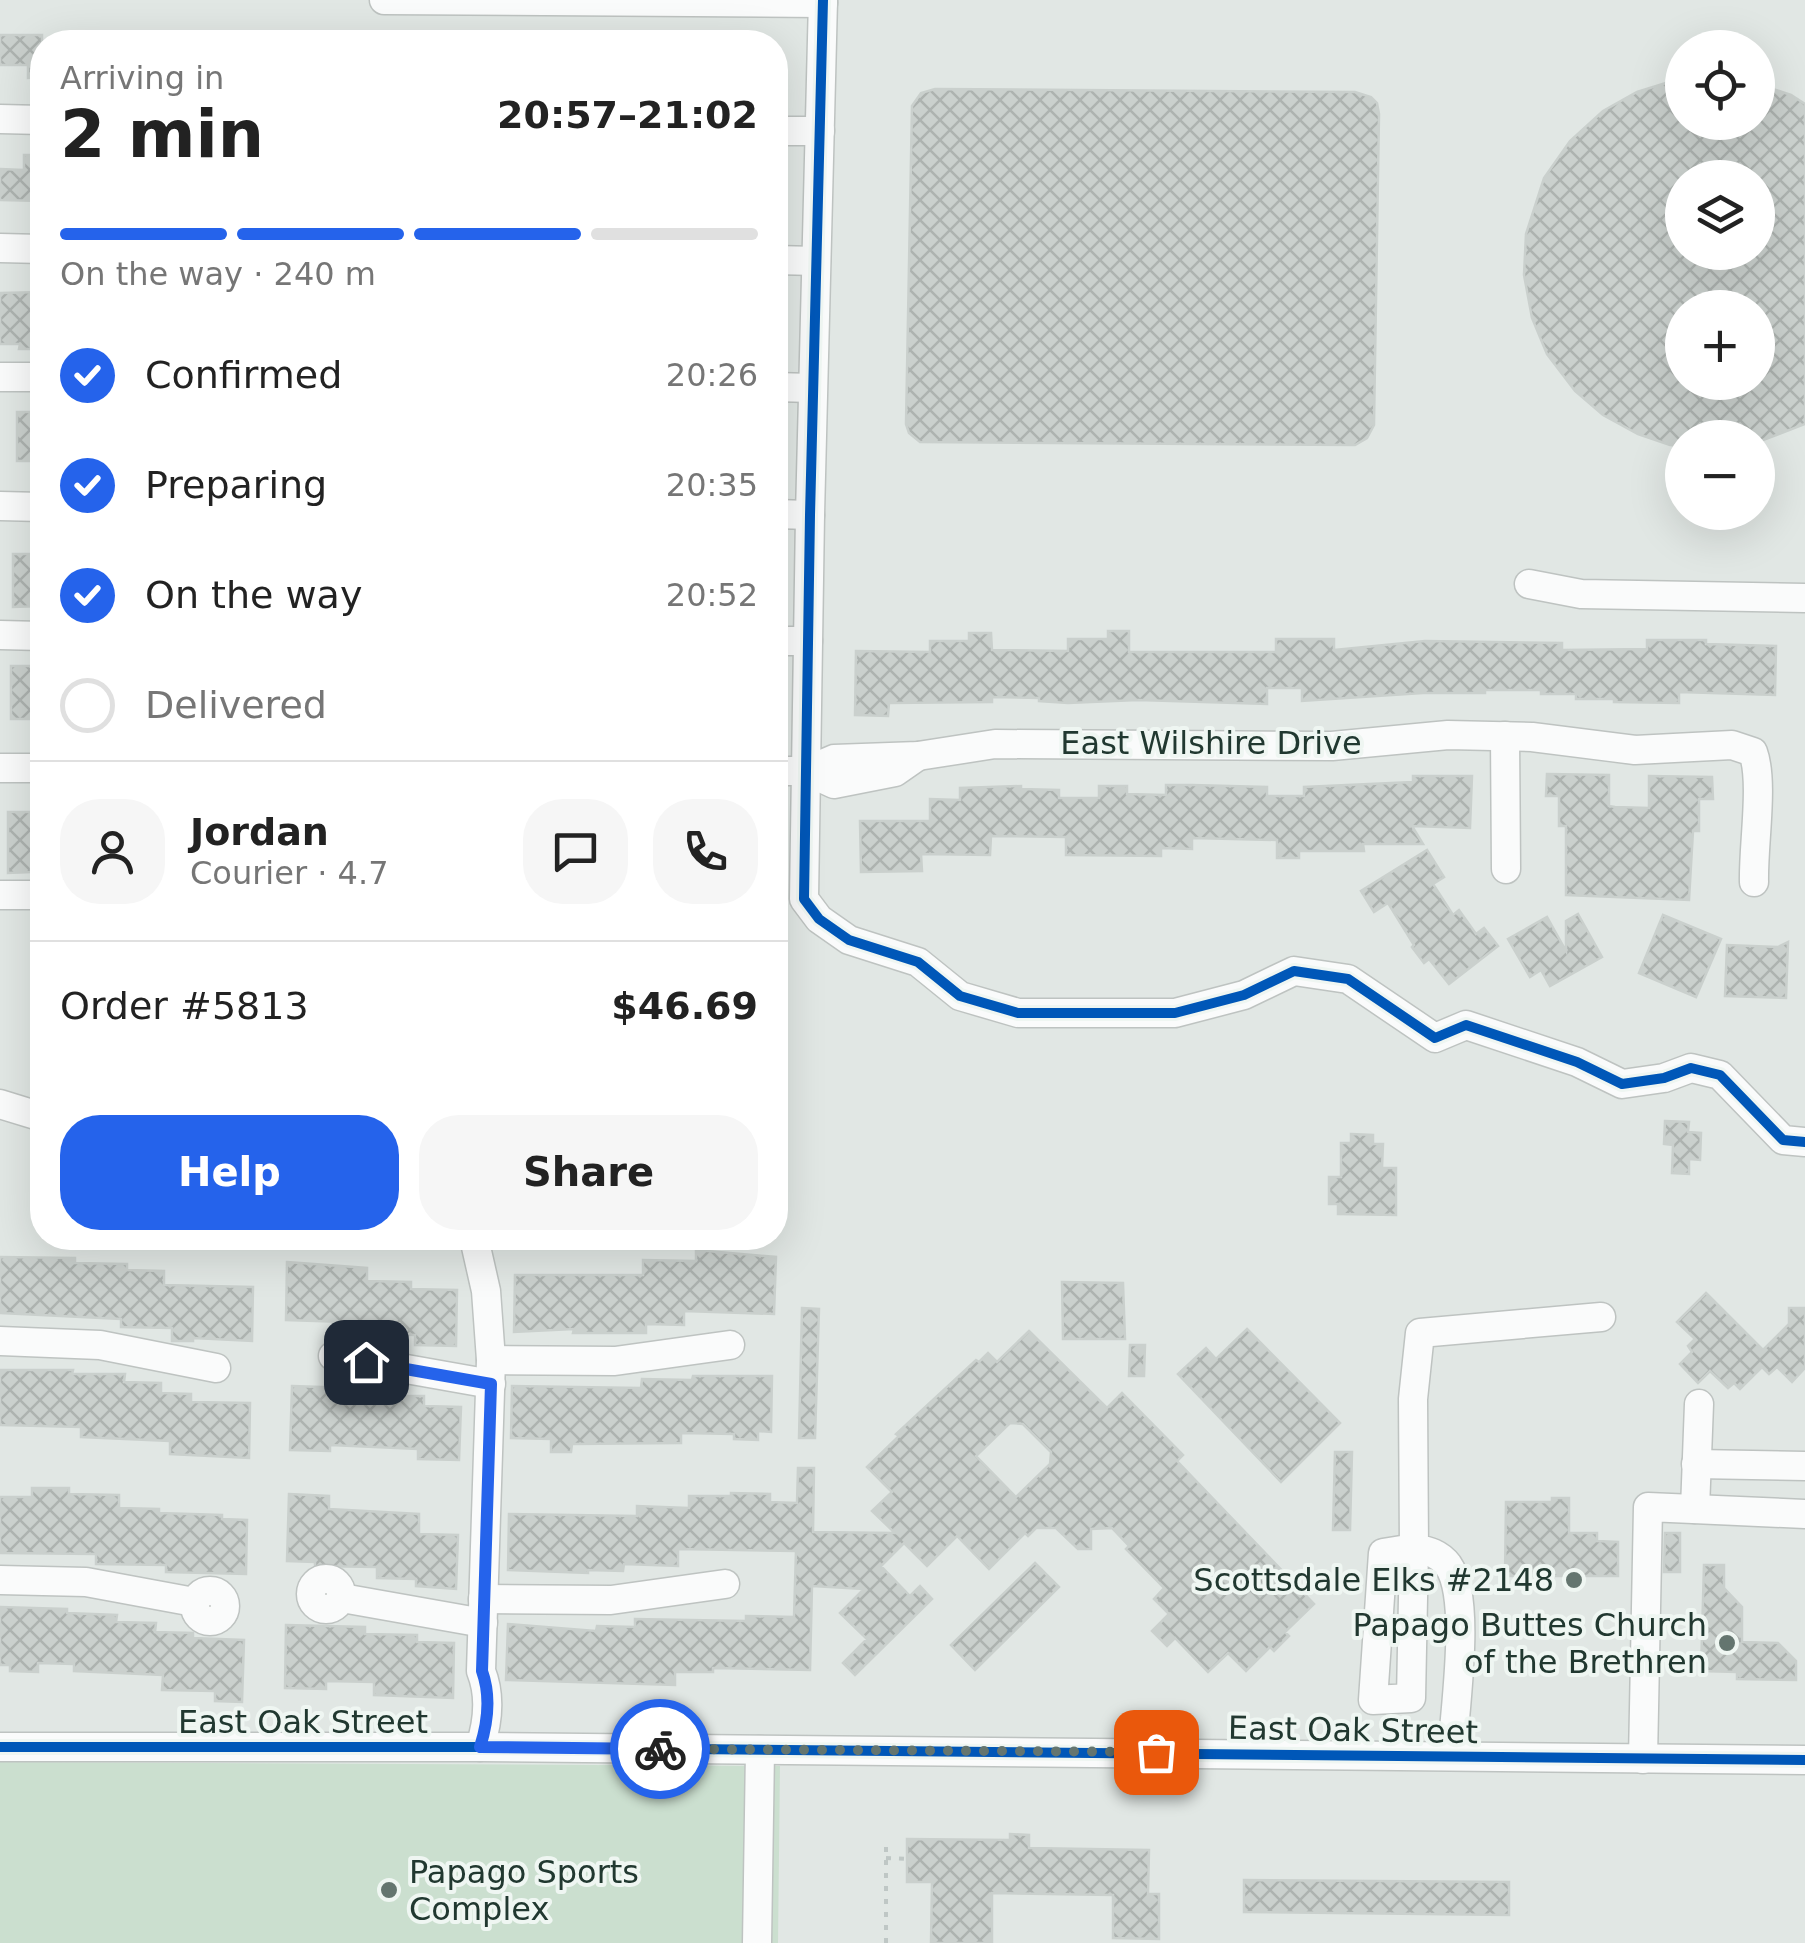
<!DOCTYPE html>
<html lang="en">
<head>
<meta charset="utf-8">
<style>
	:root { --surface:#fff; --page:#f6f6f6; --text:#222; --muted:#767676; --line:#e0e0e0; --accent:#2563eb }
	body { margin:0; font-family:"DejaVu Sans",sans-serif; background:var(--page); color:var(--text); height:100vh; display:flex; flex-direction:column; font-size:38px; white-space:nowrap }
	* { box-sizing:border-box; margin:0 }
	p { font-size:32px; color:var(--muted) }
	.icon { flex:none; width:55px; height:55px; fill:none; stroke:currentColor; stroke-width:2; stroke-linecap:round; stroke-linejoin:round }
	.map { position:relative; flex:1; overflow:hidden }
	.panel { position:absolute; left:30px; top:30px; width:758px; height:1220px; display:flex; flex-direction:column; background:var(--surface); border-radius:40px; box-shadow:0 10px 40px #0002 }
	.panel>* { flex:none }
	.tools { position:absolute; left:1665px; top:30px; display:grid; gap:20px }
	.tools a { display:grid; place-items:center; width:110px; height:110px; border-radius:50%; background:var(--surface); box-shadow:0 10px 40px #0002; font-size:50px }
	.pin { position:absolute; display:grid; place-items:center; width:85px; height:85px; color:#fff; margin:-42px; border-radius:20px; box-shadow:0 5px 15px #0006 }
	.courier { position:absolute; display:grid; place-items:center; width:100px; height:100px; margin:-50px; border:8px solid #2563eb; border-radius:50%; background:#fff; color:#222; box-shadow:0 2px 12px #0007 }
	.overview em { font-style:normal; font-weight:700 }
	.overview div { display:flex; flex-direction:column-reverse }
	.overview { display:flex; align-items:center; justify-content:space-between; height:170px; padding:0 30px }
	h1 { font-size:65px; font-weight:700; line-height:75px }
	.bar { display:grid; grid-template-columns:repeat(4,1fr); gap:15px 10px; align-content:center; height:120px; padding:0 30px }
	.bar i { height:12px; border-radius:8px; background:var(--line) }
	.bar .current { background:var(--accent) }
	.bar p { grid-column:span 4 }
	.line { display:flex; align-items:center; gap:25px; padding:0 30px; border-top:2px solid var(--line) }
	.line div { flex:1 }
	.round { display:grid; place-items:center; flex:none; width:105px; height:105px; border-radius:40px; background:var(--page) }
	ol { padding:0 30px; list-style:none }
	li { display:flex; align-items:center; gap:30px; height:110px }
	li p { margin-inline-start:auto }
	li .icon { padding:10px; border-radius:50%; background:var(--accent); color:#fff; stroke-width:4 }
	li:last-child { color:var(--muted) }
	li i { width:55px; height:55px; border:5px solid var(--line); border-radius:50% }
	.primary-button { display:flex; gap:20px; margin-top:auto; padding:20px 30px }
	.primary-button a { flex:1; height:115px; border-radius:40px; background:var(--accent); color:#fff; font-size:40px; font-weight:700; line-height:115px; text-align:center }
	.primary-button a+a { background:var(--page); color:var(--text) }
	.map>svg:first-child { display:block }
	.park { fill:#cbdfcf }
	.building { fill:url(#building-cross-hatch); stroke:#cad0cd; stroke-width:2.5; fill-rule:evenodd }
	.lines { fill:none; stroke-linecap:round; stroke-linejoin:round }
	.minor-casing { stroke:#bec3c1; stroke-width:31 }
	.path { stroke:#bfc7c5; stroke-width:4; stroke-dasharray:5 8; stroke-linecap:butt }
	.minor { stroke:#fafbfb; stroke-width:28 }
	.cycleway-casing { stroke:#eff6f2; stroke-width:16 }
	.cycleway { stroke:#0057b8; stroke-width:10 }
	.done { stroke:#64756f; stroke-width:10; stroke-dasharray:0 18 }
	.route { stroke:#2563eb; stroke-width:12 }
	.poi-dot { fill:#64756f; stroke:#eff6f2; stroke-width:4 }
	.labels { text-anchor:middle; stroke-width:8; stroke-linejoin:round; paint-order:stroke }
	.street-label { font-size:32px; fill:#213830; stroke:#eff6f2 }
	.poi-label { font-size:32px; fill:#213830; stroke:#eff6f2; text-anchor:end }
</style>
</head>
<body>
<div class="map">
<svg width="1805" height="1943" viewBox="0 0 1805 1943">
	<defs>
		<pattern id="building-cross-hatch" width="8" height="8" patternUnits="userSpaceOnUse" patternTransform="scale(2.5)"><rect width="8" height="8" fill="#cad0cd"/><path d="M0 0l8 8M0 8l8-8" fill="none" stroke="#adb3b0"/></pattern>
	</defs>
	<rect width="100%" height="100%" fill="#e1e7e4"/>
	<path class="park" d="M0 1762 780 1766 778 1943H0Z"/>
	<g class="building">
		<path d="M0 35H42V77L28 78V65H0Z"/>
		<path d="M1682 78V122H1758V84L1791 95 1805 104V424L1758 442V438H1682V446L1670 445 1638 434 1603 415 1575 391 1547 354 1532 318 1524 275 1526 234 1544 178 1570 141 1603 111 1637 92ZM1682 178H1758V252H1682ZM1682 308H1758V382H1682Z"/>
		<path d="M935 89 1355 92 1371 97 1377 103 1379 114 1374 425 1367 438 1355 445 920 442 909 433 906 424 912 106 921 93Z"/>
		<path d="M24 155H42V201L0 200V169L24 170Z"/>
		<path d="M42 292V349H19L20 344H0V293Z"/>
		<path d="M17 412H42V457H39V461H17Z"/>
		<path d="M13 554H42V606L13 607Z"/>
		<path d="M1108 631H1129V652H1276V639H1334V650L1425 641 1562 643V650L1647 649V640H1706V644L1776 646 1775 695 1679 692V703L1614 702V699H1576V694H1541V690H1485V693H1423L1302 701V688H1267V704L1138 700 1068 703 1039 701V698L992 697V702L889 703 888 716 855 715 856 651 930 652V641H969V633H991L992 650 1068 651V639H1108Z"/>
		<path d="M11 666H41L42 719H11Z"/>
		<path d="M1547 774 1609 775V806L1615 807 1649 808V776L1712 777 1713 799H1699V831H1693L1689 900 1566 895V826H1559V796H1546Z"/>
		<path d="M1413 776H1472L1470 828 1412 826 1423 844H1363L1364 851H1299V858H1277V840L1192 838V849L1161 848V856L1066 855V837L991 836 990 855 921 854 922 871 861 872 860 821H930V799L960 800V788L1021 786V789L1059 790V798H1099V786H1127V794L1166 795V785H1192L1267 787V796H1304V787L1413 782Z"/>
		<path d="M8 812H42V858H31V872L8 873Z"/>
		<path d="M1427 850 1444 877 1433 884 1453 915 1459 910 1476 934 1484 928 1498 946 1449 984 1429 959 1424 963 1412 947 1414 945 1388 903 1374 912 1361 891Z"/>
		<path d="M1578 914 1602 957 1550 986 1541 970 1530 977 1508 939 1547 917 1566 951V921Z"/>
		<path d="M1663 915 1721 939 1696 997 1639 973Z"/>
		<path d="M1788 942 1786 998 1725 996 1727 945 1778 947Z"/>
		<path d="M1665 1121 1689 1122 1688 1132 1701 1133 1700 1160 1689 1159V1174L1672 1173 1673 1145 1664 1144Z"/>
		<path d="M1351 1134 1373 1135V1144H1383L1382 1168H1396V1215L1338 1214V1204H1329V1177H1341V1143H1351Z"/>
		<path d="M696 1250 776 1257 774 1314 684 1311V1325L646 1324V1333H573L574 1329 514 1332 515 1275H643V1260L696 1261Z"/>
		<path d="M0 1257 75 1258V1263L127 1264V1270L164 1271V1285L253 1287 252 1341 193 1338V1341H172V1328L121 1327V1319L0 1313Z"/>
		<path d="M287 1262 367 1268V1281L411 1282V1289L457 1290 456 1346 415 1345V1335L376 1334V1323L286 1320Z"/>
		<path d="M1062 1282 1123 1283 1125 1339H1063Z"/>
		<path d="M1706 1293 1763 1350 1789 1324V1308H1805V1368L1792 1382 1777 1367 1769 1374 1762 1367 1740 1389 1734 1383 1728 1388 1710 1371 1698 1383 1680 1364 1692 1352 1688 1346 1695 1339 1677 1322Z"/>
		<path d="M802 1308 819 1309 815 1438H799Z"/>
		<path d="M1247 1329 1340 1423 1281 1482 1178 1374 1206 1348 1216 1359Z"/>
		<path d="M1029 1331 1107 1408 1122 1393 1183 1455 1177 1461 1314 1604 1285 1632 1289 1636 1274 1651 1270 1647 1246 1671 1228 1653 1208 1672 1175 1638 1167 1646 1152 1631 1169 1614 1154 1599 1164 1588 1126 1549 1129 1546 1112 1528 1091 1529V1549H1078L1056 1528H1036L1028 1536 1025 1533 989 1569 957 1536 927 1566 904 1543 881 1566 910 1596 920 1586 932 1599 855 1675 843 1663 867 1639 840 1613 864 1589 812 1586 810 1670 713 1668V1672H675V1685L506 1680 508 1624 596 1631 597 1626 635 1627V1619L746 1621V1616L794 1617 796 1551 678 1549V1566L624 1564 623 1571 588 1570V1573L508 1570 509 1514 637 1516V1506L689 1508V1496H731V1493L770 1494V1502L797 1503 798 1468H814L813 1532 895 1533 872 1511 892 1492 867 1467 899 1436 896 1434 976 1360 979 1362 988 1353 997 1362ZM1010 1423 1023 1424 1051 1452 1050 1464 1016 1497 976 1456Z"/>
		<path d="M1130 1345H1145L1144 1376H1129Z"/>
		<path d="M0 1370H73L72 1374H125L124 1382 161 1383V1393L191 1394V1402L250 1403 249 1458 170 1454V1441L81 1437V1427L0 1425Z"/>
		<path d="M693 1376H772L771 1432 758 1431V1440L734 1439V1434L681 1433V1443L572 1444 571 1452H551V1439L511 1438 512 1386 641 1388 642 1379 692 1380Z"/>
		<path d="M292 1386 351 1388V1396H424V1406L461 1407 459 1460 418 1459V1449L330 1445V1451L290 1450Z"/>
		<path d="M1335 1452H1352L1350 1530H1333Z"/>
		<path d="M32 1488H69V1494L119 1495V1508L159 1509V1513L222 1515V1519L247 1520 246 1574 166 1572V1565L96 1564V1554L0 1553V1497H32Z"/>
		<path d="M289 1494 329 1496V1509L419 1514V1534L458 1535 456 1589 416 1586V1579L377 1578V1567L315 1566V1562L287 1561Z"/>
		<path d="M1552 1498H1569V1533H1597V1541L1618 1542V1576H1505L1506 1502H1552Z"/>
		<path d="M1665 1533H1680V1572H1664Z"/>
		<path d="M1035 1563 1059 1587 975 1670 951 1645Z"/>
		<path d="M1704 1565H1724V1588L1742 1607V1642L1778 1643 1796 1661V1680L1737 1679V1672L1701 1671Z"/>
		<path d="M0 1607 67 1609V1613L117 1615 116 1622 156 1623 155 1632 193 1633V1638L244 1640 242 1702 215 1701V1691L162 1690 163 1675 74 1671V1664L38 1663V1672L10 1671V1665H0Z"/>
		<path d="M286 1625 365 1627V1634L417 1635V1642L454 1643 453 1698 374 1695V1682L326 1681V1689L285 1688Z"/>
		<path d="M1010 1834 1029 1835V1848L1149 1850 1148 1894H1159V1939L1113 1938V1895L992 1893V1943H931L932 1882H907V1839L1010 1840Z"/>
		<path d="M1244 1880 1509 1882V1915L1244 1912Z"/>
	</g>
	<g class="lines">
		<g class="minor-casing">
			<g id="minor">
				<path d="M384 0 823 3"/>
				<path d="M823 0 810 515 804 899 819 919 849 940 918 962 960 996 1018 1013H1175L1244 995 1294 971 1348 979 1435 1038 1466 1025 1577 1062 1622 1084 1664 1078 1691 1068 1720 1075 1783 1140 1805 1142"/>
				<path d="M0 119 42 120"/>
				<path d="M775 131H820"/>
				<path d="M0 248 42 249"/>
				<path d="M775 260 816 261"/>
				<path d="M0 377H42"/>
				<path d="M775 387 812 388"/>
				<path d="M0 506 42 507"/>
				<path d="M775 514 810 515"/>
				<path d="M1529 584 1581 594 1805 598"/>
				<path d="M0 635 42 636"/>
				<path d="M775 641H808"/>
				<path d="M1505 736 1506 869"/>
				<path d="M0 768H42"/>
				<path d="M775 771H806L834 759 918 756 995 744 1332 746 1448 735 1532 737 1635 750 1732 745 1753 752C1764 782 1753 845 1754 882"/>
				<path d="M806 771 834 784 895 772 918 756"/>
				<path d="M0 895H42"/>
				<path d="M0 1104 42 1117"/>
				<path d="M474 1238 486 1291 491 1360 481 1671C491 1696 488 1722 480 1747"/>
				<path d="M0 1341 100 1345 216 1368"/>
				<path d="M333 1356 491 1384"/>
				<path d="M491 1360 615 1361 730 1345"/>
				<path d="M1696 1464 1805 1466"/>
				<path d="M1695 1509 1699 1404"/>
				<path d="M1414 1548 1411 1698 1373 1700 1383 1553Z"/>
				<circle cx="326" cy="1594" r="15"/>
				<path d="M0 1580 86 1582 194 1602"/>
				<circle cx="210" cy="1606" r="15"/>
				<path d="M342 1598 483 1623"/>
				<path d="M483 1599 611 1600 725 1584"/>
				<path d="M0 1747H480L1805 1760"/>
				<path d="M1452 1756C1454 1712 1472 1599 1448 1565 1439 1553 1428 1551 1414 1548L1413 1399 1420 1333 1601 1317"/>
				<path d="M1643 1759 1648 1507 1805 1514"/>
				<path d="M757 1943 760 1750"/>
			</g>
		</g>
		<g class="path">
			<path d="M886 1858 907 1859"/>
			<path d="M886 1943V1840"/>
		</g>
		<use href="#minor" class="minor"/>
		<g class="cycleway-casing">
			<g id="cycleway">
				<path d="M823 0 810 515 804 899 819 919 849 940 918 962 960 996 1018 1013H1175L1244 995 1294 971 1348 979 1435 1038 1466 1025 1577 1062 1622 1084 1664 1078 1691 1068 1720 1075 1783 1140 1805 1142"/>
				<path d="M0 1747H480L1805 1760"/>
			</g>
		</g>
		<use href="#cycleway" class="cycleway"/>
	</g>
	<g class="lines">
		<path class="done" d="M660 1749 1156 1752"/>
		<path class="route" d="M366 1362 491 1384 482 1671C491 1696 488 1722 480 1747L660 1749"/>
	</g>
	<g class="poi-dot">
		<circle cx="1574" cy="1580" r="10"/>
		<circle cx="1727" cy="1643" r="10"/>
		<circle cx="389" cy="1890" r="10"/>
	</g>
	<g class="labels">
		<g class="street-label">
			<text x="1211" y="754">East Wilshire Drive</text>
			<text x="303" y="1733">East Oak Street</text>
			<text transform="translate(1353 1730) rotate(1)" y="11">East Oak Street</text>
		</g>
		<g class="poi-label">
			<text x="1554" y="1591">Scottsdale Elks #2148</text>
			<text x="1707" y="1636">Papago Buttes Church<tspan x="1707" dy="37">of the Brethren</tspan></text>
			<text x="409" y="1883" text-anchor="start">Papago Sports<tspan x="409" dy="37">Complex</tspan></text>
		</g>
	</g>
</svg>
<div class="tools">
<a><svg class="icon" aria-label="locate" viewBox="0 0 24 24"><circle cx="12" cy="12" r="6"/><path d="M12 2v4M12 18v4M2 12h4M18 12h4"/></svg></a>
<a><svg class="icon" aria-label="layers" viewBox="0 0 24 24"><path d="M12 4l9 5-9 5-9-5zM3 14l9 5 9-5"/></svg></a>
<a>+</a>
<a>−</a>
</div>
<div class="pin" style="left:1156px;top:1752px;background:#ea580c"><svg class="icon" aria-label="bag" viewBox="0 0 24 24"><path d="M5 8h14l-1 12H6zM9 8a3 3 0 0 1 6 0"/></svg></div>
<div class="pin" style="left:366px;top:1362px;background:#1f2937"><svg class="icon" aria-label="home" viewBox="0 0 24 24"><path d="M3 11l9-7 9 7M6 9v11h12V9"/></svg></div>
<div class="courier" style="left:660px;top:1749px"><svg class="icon" aria-label="bike" viewBox="0 0 24 24"><circle cx="6" cy="16" r="4"/><circle cx="18" cy="16" r="4"/><path d="M6 16l4-8h5l3 8M10 8l3 8H6M13 5h3"/></svg></div>
<section class="panel">
<div class="overview"><div><h1>2 min</h1><p>Arriving in</p></div><em>20:57–21:02</em></div>
<div class="bar"><i class="current"></i><i class="current"></i><i class="current"></i><i></i><p>On the way · 240 m</p></div>
<ol>
<li><svg class="icon" aria-label="check" viewBox="0 0 24 24"><path d="M5 12l5 5 9-10"/></svg>Confirmed<p>20:26</p></li>
<li><svg class="icon" aria-label="check" viewBox="0 0 24 24"><path d="M5 12l5 5 9-10"/></svg>Preparing<p>20:35</p></li>
<li><svg class="icon" aria-label="check" viewBox="0 0 24 24"><path d="M5 12l5 5 9-10"/></svg>On the way<p>20:52</p></li>
<li><i></i>Delivered</li>
</ol>
<div class="line" style="height:180px"><a class="round"><svg class="icon" aria-label="person" viewBox="0 0 24 24"><circle cx="12" cy="8" r="4"/><path d="M4 21q1-7 8-7t8 7"/></svg></a><div><b>Jordan</b><p>Courier · 4.7</p></div><a class="round"><svg class="icon" aria-label="chat" viewBox="0 0 24 24"><path d="M4 5h16v11H9l-5 4z"/></svg></a><a class="round"><svg class="icon" aria-label="phone" viewBox="0 0 24 24"><path d="M5 4h4l2 5-3 2q2 4 5 5l2-3 5 2v4C11 20 4 13 5 4z"/></svg></a></div>
<div class="line" style="height:130px"><div>Order #5813</div><b>$46.69</b></div>
<div class="primary-button"><a>Help</a><a>Share</a></div>
</section>
</div>
</body>
</html>
